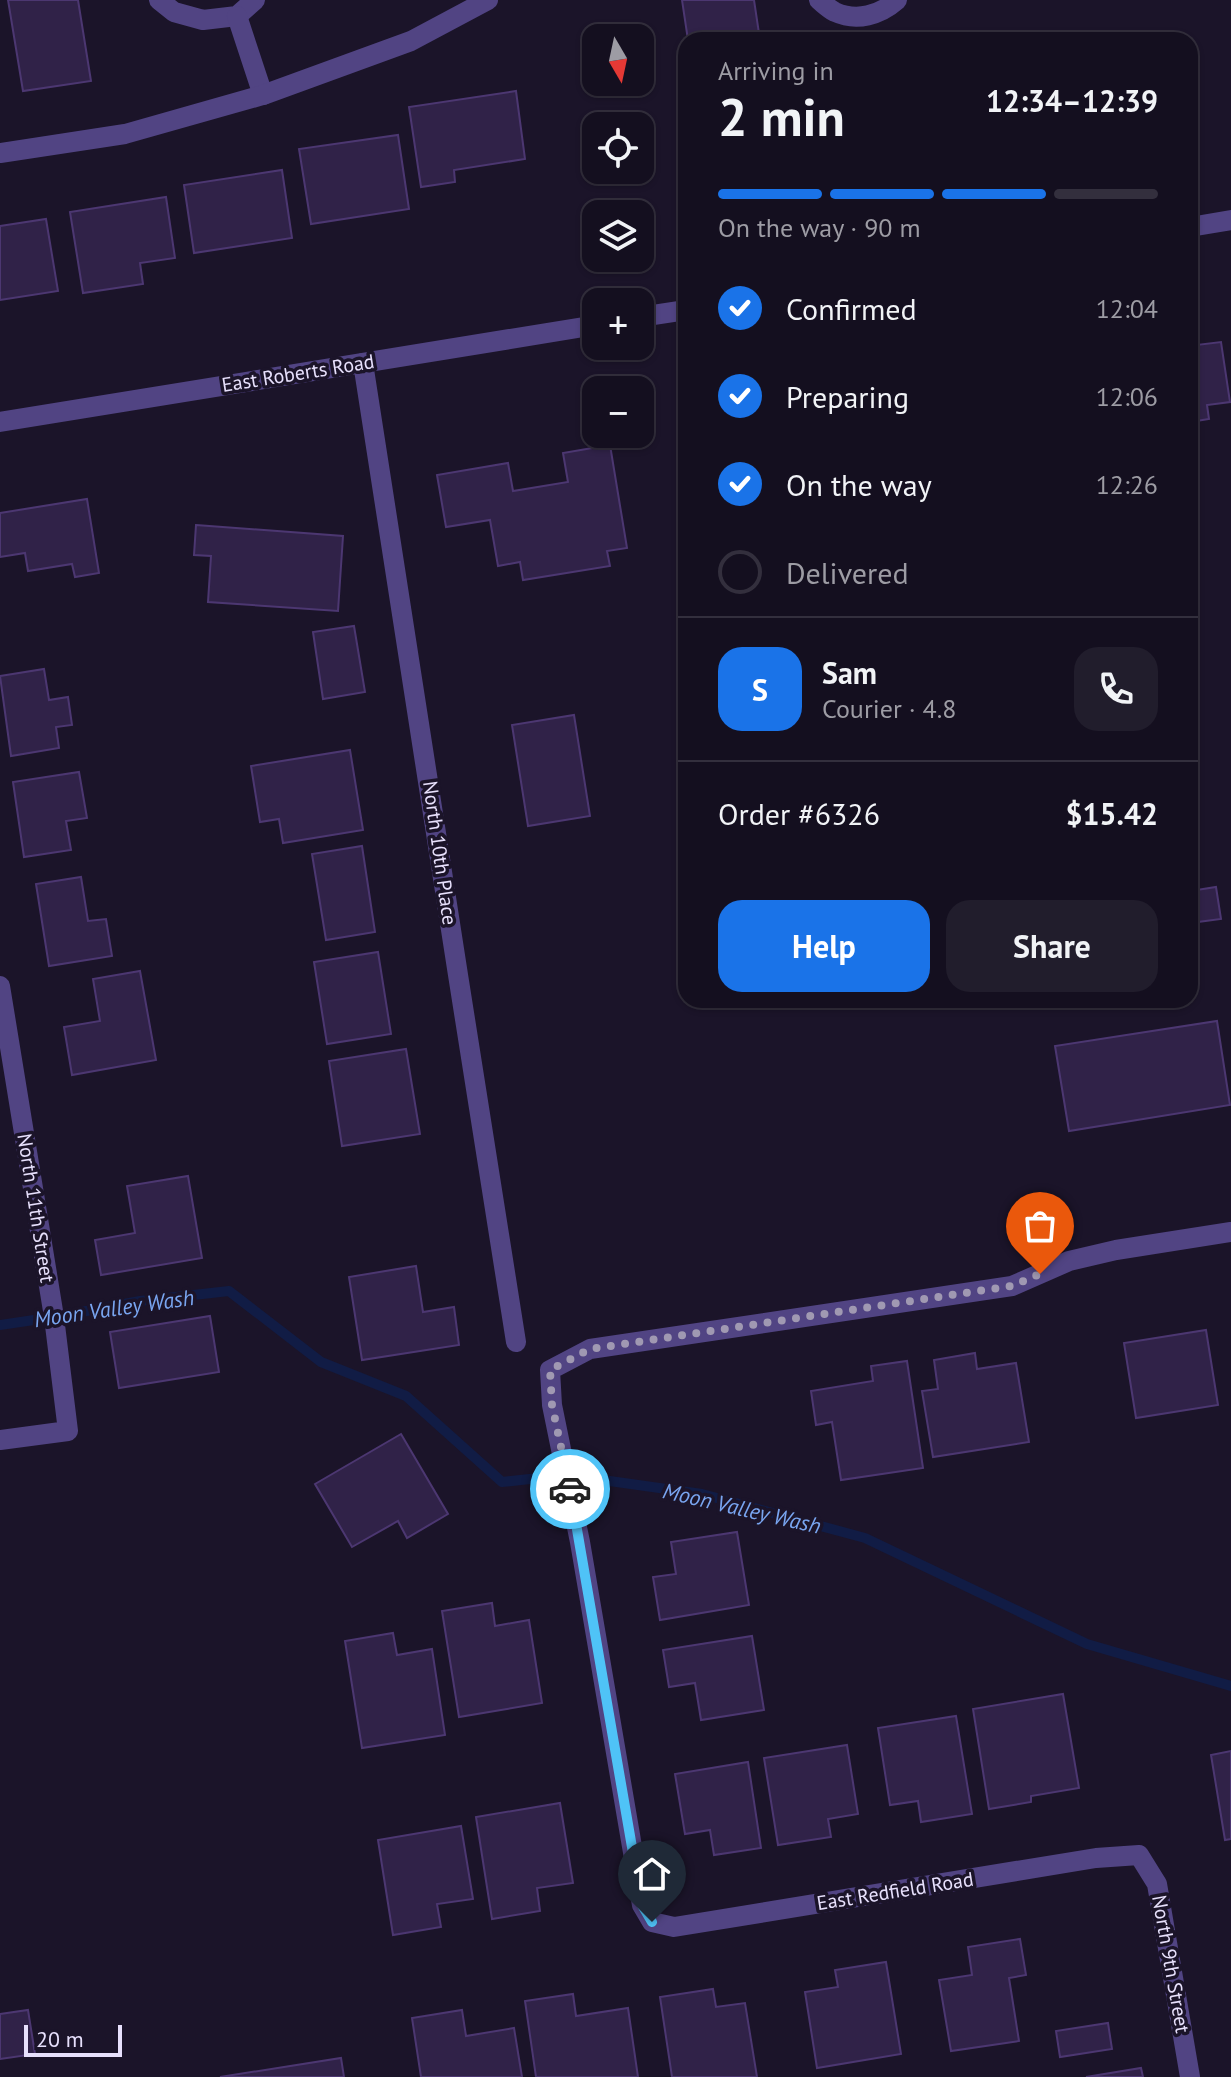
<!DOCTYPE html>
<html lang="en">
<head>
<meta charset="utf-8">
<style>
	:root { --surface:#140f1f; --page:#211d2c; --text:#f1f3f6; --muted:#9d9ca4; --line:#332f3d; --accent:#1a73e8 }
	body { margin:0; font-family:"PT Sans",sans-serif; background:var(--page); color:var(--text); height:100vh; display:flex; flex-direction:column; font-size:30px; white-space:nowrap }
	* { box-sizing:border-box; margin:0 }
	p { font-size:26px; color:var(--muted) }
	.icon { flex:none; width:44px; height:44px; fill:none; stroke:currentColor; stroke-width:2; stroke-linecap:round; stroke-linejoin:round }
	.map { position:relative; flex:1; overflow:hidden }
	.details { position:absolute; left:678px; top:32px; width:520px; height:976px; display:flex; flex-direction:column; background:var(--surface); border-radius:24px; box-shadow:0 2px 6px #0004,0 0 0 2px var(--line) }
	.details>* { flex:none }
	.needle { width:52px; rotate:171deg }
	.controls { position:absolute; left:582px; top:24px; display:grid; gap:16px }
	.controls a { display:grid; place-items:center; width:72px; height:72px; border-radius:16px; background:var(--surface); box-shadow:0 2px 6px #0004,0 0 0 2px var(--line); font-size:40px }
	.scale { position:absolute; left:24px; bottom:20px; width:98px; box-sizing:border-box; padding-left:8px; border:4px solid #e7e0fc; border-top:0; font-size:22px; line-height:28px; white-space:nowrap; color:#e7e0fc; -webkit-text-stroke:6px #1b1429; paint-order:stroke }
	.pin { position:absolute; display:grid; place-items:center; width:68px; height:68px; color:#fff; margin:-82px -34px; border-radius:50% 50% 50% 0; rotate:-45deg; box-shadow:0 0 8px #0007 }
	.pin .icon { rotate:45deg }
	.courier { position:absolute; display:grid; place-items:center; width:80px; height:80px; margin:-40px; border:6px solid #4fc3f7; border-radius:50%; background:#fff; color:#222; box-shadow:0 2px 10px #0007 }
	.summary em { font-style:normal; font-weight:800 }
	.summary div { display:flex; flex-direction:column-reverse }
	.summary { display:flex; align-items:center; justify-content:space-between; height:136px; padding:0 40px }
	h1 { font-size:52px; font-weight:800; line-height:60px }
	.bar { display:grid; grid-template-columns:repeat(4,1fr); gap:12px 8px; align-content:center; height:96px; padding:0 40px }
	.bar i { height:10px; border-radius:6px; background:var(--line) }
	.bar .on { background:var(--accent) }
	.bar p { grid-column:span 4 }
	.line { display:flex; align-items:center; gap:20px; padding:0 40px; border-top:2px solid var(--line) }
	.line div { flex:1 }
	.round { display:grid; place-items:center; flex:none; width:84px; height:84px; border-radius:24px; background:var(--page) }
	ol { padding:0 40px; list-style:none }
	li { display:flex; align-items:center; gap:24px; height:88px }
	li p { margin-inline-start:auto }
	li .icon { padding:8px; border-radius:50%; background:var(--accent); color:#fff; stroke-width:4 }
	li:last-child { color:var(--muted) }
	li i { width:44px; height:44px; border:4px solid var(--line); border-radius:50% }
	.button { display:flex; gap:16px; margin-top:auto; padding:16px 40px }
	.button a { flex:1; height:92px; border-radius:24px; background:var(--accent); color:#fff; font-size:32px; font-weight:800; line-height:92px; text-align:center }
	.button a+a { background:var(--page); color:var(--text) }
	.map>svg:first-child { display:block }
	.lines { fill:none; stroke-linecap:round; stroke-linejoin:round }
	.stream { stroke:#111c45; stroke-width:10 }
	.building { fill:#302248; stroke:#4c3771; stroke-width:2 }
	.minor { stroke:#514483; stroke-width:20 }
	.done { stroke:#a099b2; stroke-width:8; stroke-dasharray:0 14.4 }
	.route { stroke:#4fc3f7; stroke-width:10 }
	.labels { text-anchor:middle; stroke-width:7; stroke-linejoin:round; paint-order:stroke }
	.street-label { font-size:20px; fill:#e7e0fc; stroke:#1b1429 }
	.water-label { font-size:22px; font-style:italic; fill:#79a5f0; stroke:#1b1429 }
</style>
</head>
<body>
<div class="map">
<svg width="1231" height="2077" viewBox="0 0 1231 2077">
	<rect width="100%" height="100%" fill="#1b1429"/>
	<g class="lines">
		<path class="stream" d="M0 1325 54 1317 140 1301 229 1291 321 1362 406 1396 502 1482 567 1475 702 1494 865 1538 1087 1644 1231 1686"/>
	</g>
	<g class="building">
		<path d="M8 0H78L91 81 23 91Z"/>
		<path d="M682 0H754L760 40H688Z"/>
		<path d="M516 91 525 159 454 170 455 182 421 187 409 107Z"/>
		<path d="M398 135 409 209 311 224 299 149Z"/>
		<path d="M282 170 292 238 194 253 184 185Z"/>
		<path d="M166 197 175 258 140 263 143 284 83 293 70 212Z"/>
		<path d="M46 219 58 291 0 300V226Z"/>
		<path d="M1190 322H1193L1197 345 1221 342 1230 402 1207 405 1209 419 1190 422Z"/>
		<path d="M610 445 627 548 607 551 610 566 523 580 520 562 498 566 490 520 446 527 437 475 508 463 513 491 568 482 563 453Z"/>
		<path d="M87 499 99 573 75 577 72 564 28 571 25 553 0 557V513Z"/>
		<path d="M196 525 343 536 338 611 208 602 211 556 194 555Z"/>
		<path d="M354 626 365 692 323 699 313 632Z"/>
		<path d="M44 669 49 700 68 697 72 725 56 727 59 748 11 756 0 676Z"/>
		<path d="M574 715 590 816 528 826 512 725Z"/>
		<path d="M350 750 363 830 283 843 279 819 260 822 251 766Z"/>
		<path d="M79 772 87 818 66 821 71 850 24 857 13 782Z"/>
		<path d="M362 846 375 932 326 940 312 854Z"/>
		<path d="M81 877 88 921 106 919 112 956 49 966 36 884Z"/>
		<path d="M1216 887 1221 919 1190 923V891Z"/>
		<path d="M378 952 391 1034 327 1044 314 962Z"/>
		<path d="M140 971 156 1060 72 1075 64 1027 100 1021 93 979Z"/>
		<path d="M1217 1021 1230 1105 1069 1131 1055 1046Z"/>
		<path d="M406 1049 420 1134 342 1146 329 1061Z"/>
		<path d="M188 1176 202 1258 101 1275 95 1240 135 1233 127 1186Z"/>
		<path d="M416 1266 423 1312 454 1307 459 1345 362 1360 349 1277Z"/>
		<path d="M210 1316 219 1372 119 1388 110 1332Z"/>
		<path d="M1206 1330 1218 1405 1136 1418 1124 1343Z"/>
		<path d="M975 1353 977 1369 1016 1363 1029 1442 933 1457 922 1391 938 1389 934 1360Z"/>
		<path d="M907 1361 923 1468 841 1480 832 1422 816 1425 811 1391 873 1381 871 1366Z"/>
		<path d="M401 1434 448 1514 407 1538 398 1521 352 1547 315 1484Z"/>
		<path d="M737 1532 749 1605 660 1620 653 1577 676 1574 671 1542Z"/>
		<path d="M492 1603 495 1626 529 1620 542 1703 459 1717 442 1611Z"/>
		<path d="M393 1633 397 1655 432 1649 445 1735 362 1748 345 1641Z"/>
		<path d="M752 1636 764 1710 701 1720 695 1683 669 1687 663 1650Z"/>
		<path d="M1063 1694 1079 1788 1031 1796V1802L989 1809 973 1709Z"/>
		<path d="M956 1716 972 1814 921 1822 918 1801 890 1805 878 1728Z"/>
		<path d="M847 1745 858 1814 828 1819 831 1837 778 1845 764 1758Z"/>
		<path d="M1231 1751V1839L1225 1840 1211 1755Z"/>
		<path d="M748 1762 761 1848 714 1855 710 1830 685 1834 675 1774Z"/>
		<path d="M560 1803 573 1883 537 1888 540 1911 492 1919 476 1817Z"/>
		<path d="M461 1826 473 1899 437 1904 441 1927 393 1935 378 1840Z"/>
		<path d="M1020 1939 1026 1975 1009 1978 1019 2041 951 2051 939 1980 972 1975 968 1947Z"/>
		<path d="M886 1962 901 2054 817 2068 805 1992 838 1987 835 1970Z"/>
		<path d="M713 1989 716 2007 745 2003 757 2077H672L660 1997Z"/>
		<path d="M573 1994 576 2016 628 2008 638 2077H536L525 2001Z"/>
		<path d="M28 2010 35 2054 0 2059V2014Z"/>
		<path d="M462 2010 466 2036 514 2028 522 2077H421L412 2018Z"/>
		<path d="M1108 2023 1112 2049 1060 2057 1056 2031Z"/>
		<path d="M341 2058 344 2077H220Z"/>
		<path d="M1141 2068 1143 2077H1086Z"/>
	</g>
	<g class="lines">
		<g class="minor">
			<path d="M159 0 174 12 203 20 237 16 255 0"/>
			<path d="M819 0C824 4 829 9 835 12 857 22 880 15 897 0"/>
			<path d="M237 16 263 95"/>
			<path d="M0 153 125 134 263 95 411 41 488 0"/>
			<path d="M1190 227 1231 220"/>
			<path d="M640 317 686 310"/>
			<path d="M363 363C415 689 463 1016 516 1342"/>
			<path d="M0 422 596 325"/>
			<path d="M0 986 54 1317 68 1431 0 1440"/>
			<path d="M1190 2077 1157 1884 1139 1855 1096 1858 674 1927 652 1922 642 1905 580 1542 552 1405 550 1370 590 1349 1012 1286 1069 1261 1116 1250 1231 1232"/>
		</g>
	</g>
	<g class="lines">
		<path class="done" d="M570 1489 552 1405 550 1370 590 1349 1012 1286 1040 1274"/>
		<path class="route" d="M570 1489 642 1905 652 1922"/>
	</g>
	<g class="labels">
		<g class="street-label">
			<text transform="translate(298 373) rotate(-9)" y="7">East Roberts Road</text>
			<text transform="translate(440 853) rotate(82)" y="7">North 10th Place</text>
			<text transform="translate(36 1208) rotate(81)" y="7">North 11th Street</text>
			<text transform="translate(895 1891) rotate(-9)" y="7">East Redfield Road</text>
			<text transform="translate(1171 1964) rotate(80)" y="7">North 9th Street</text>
		</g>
		<g class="water-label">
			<text transform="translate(114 1308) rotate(-8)" y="8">Moon Valley Wash</text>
			<text transform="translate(742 1508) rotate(13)" y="8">Moon Valley Wash</text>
		</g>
	</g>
</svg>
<div class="controls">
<a><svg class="needle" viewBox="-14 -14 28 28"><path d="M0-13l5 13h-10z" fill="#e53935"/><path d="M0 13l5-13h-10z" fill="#9d9ca4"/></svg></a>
<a><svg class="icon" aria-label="locate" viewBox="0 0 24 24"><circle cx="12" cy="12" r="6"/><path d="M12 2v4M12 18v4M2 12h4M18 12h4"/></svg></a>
<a><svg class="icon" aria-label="layers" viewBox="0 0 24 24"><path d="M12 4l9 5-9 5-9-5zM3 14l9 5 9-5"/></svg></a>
<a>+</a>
<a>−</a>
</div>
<div class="scale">20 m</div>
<div class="pin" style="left:1040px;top:1274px;background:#ea580c"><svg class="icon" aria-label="bag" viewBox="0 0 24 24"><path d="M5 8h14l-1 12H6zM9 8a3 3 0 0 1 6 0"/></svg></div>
<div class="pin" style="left:652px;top:1922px;background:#1f2937"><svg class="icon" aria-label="home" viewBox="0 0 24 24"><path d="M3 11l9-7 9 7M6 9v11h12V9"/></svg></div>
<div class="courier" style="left:570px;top:1489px"><svg class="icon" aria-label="car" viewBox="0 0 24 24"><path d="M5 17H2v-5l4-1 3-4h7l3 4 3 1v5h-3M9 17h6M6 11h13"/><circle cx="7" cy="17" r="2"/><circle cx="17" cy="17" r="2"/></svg></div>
<section class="details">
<div class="summary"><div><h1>2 min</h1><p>Arriving in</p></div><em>12:34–12:39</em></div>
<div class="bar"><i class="on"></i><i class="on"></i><i class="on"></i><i></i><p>On the way · 90 m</p></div>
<ol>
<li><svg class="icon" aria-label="check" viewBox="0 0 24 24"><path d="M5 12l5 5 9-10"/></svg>Confirmed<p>12:04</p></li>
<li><svg class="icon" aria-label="check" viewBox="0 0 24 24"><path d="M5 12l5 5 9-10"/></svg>Preparing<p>12:06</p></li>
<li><svg class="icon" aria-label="check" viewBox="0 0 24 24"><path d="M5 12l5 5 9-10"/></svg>On the way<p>12:26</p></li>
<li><i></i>Delivered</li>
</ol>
<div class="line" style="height:144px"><b class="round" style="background:var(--accent);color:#fff">S</b><div><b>Sam</b><p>Courier · 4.8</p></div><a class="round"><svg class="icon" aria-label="phone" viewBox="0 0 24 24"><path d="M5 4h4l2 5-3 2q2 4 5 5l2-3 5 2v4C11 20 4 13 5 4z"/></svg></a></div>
<div class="line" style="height:104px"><div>Order #6326</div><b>$15.42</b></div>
<div class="button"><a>Help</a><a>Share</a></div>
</section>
</div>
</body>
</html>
